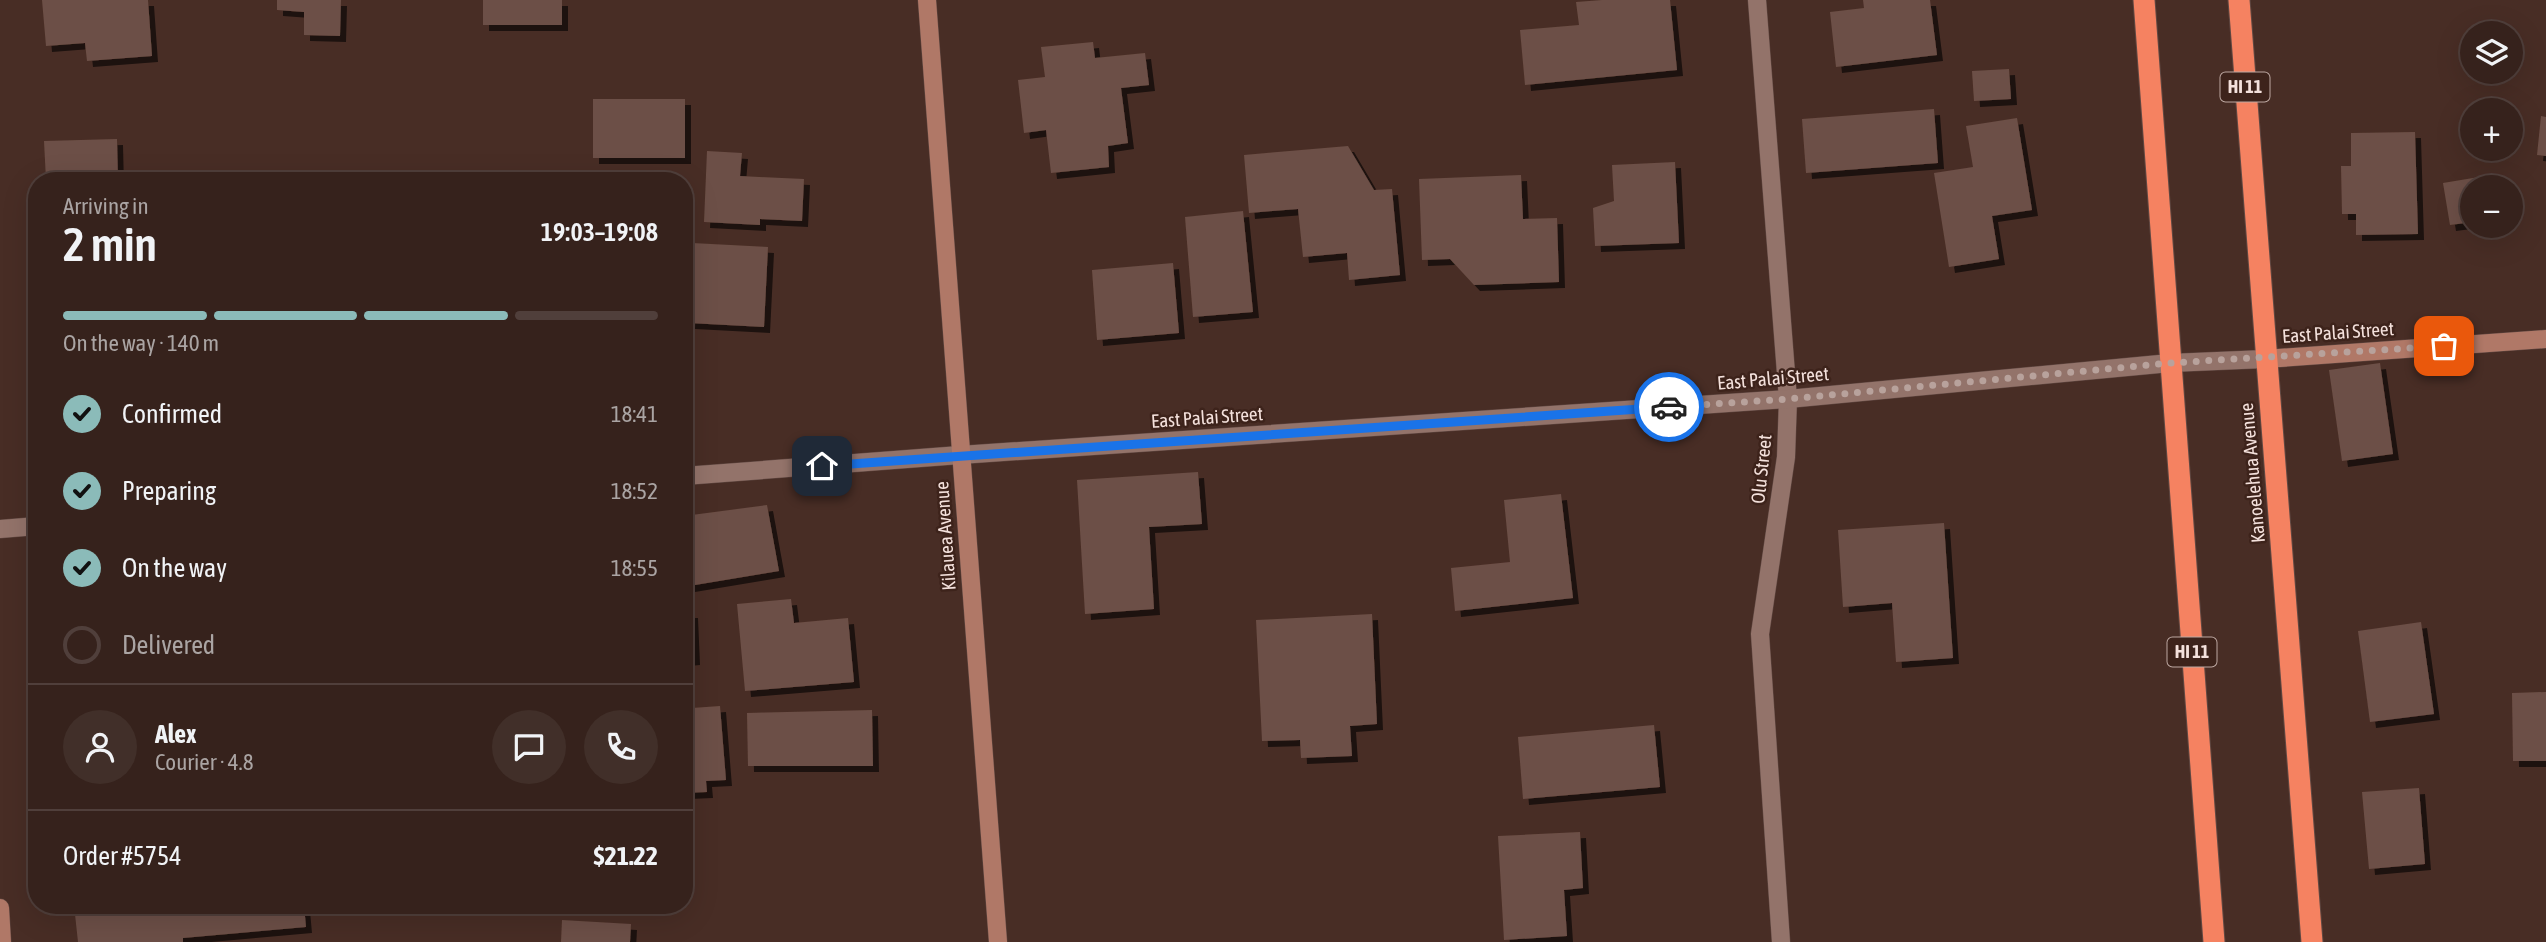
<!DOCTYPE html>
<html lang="en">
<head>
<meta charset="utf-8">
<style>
	:root { --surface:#36221c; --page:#412f29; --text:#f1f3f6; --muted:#aaa4a3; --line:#503f3b; --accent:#8bbbb9 }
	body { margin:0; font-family:"Asap Condensed",sans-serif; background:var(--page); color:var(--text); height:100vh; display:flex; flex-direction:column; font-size:26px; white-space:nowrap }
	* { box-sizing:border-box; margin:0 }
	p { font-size:23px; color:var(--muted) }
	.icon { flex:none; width:38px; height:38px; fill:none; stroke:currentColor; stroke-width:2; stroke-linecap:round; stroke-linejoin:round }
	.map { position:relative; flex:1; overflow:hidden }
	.side { position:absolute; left:28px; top:172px; width:665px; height:742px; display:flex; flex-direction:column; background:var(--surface); border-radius:28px; box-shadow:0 7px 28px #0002,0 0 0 2px var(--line) }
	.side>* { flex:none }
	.controls { position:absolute; left:2460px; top:21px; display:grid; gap:14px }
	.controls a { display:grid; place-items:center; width:63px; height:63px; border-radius:50%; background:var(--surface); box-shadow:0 7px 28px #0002,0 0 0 2px var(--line); font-size:35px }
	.pin { position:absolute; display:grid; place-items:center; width:60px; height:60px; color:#fff; margin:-30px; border-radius:14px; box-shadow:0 4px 10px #0006 }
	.courier { position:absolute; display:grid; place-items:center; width:70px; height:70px; margin:-35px; border:5px solid #1a73e8; border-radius:50%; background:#fff; color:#222; box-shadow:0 2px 9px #0007 }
	.summary em { font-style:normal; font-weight:600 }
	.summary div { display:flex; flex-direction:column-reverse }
	.summary { display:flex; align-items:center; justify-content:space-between; height:119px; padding:0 35px }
	h1 { font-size:46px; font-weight:600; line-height:52px }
	.bar { display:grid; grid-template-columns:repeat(4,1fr); gap:10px 7px; align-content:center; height:84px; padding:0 35px }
	.bar i { height:9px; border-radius:5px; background:var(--line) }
	.bar .current { background:var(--accent) }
	.bar p { grid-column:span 4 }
	.line { display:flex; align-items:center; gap:18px; padding:0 35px; border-top:2px solid var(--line) }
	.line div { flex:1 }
	.round { display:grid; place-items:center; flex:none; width:74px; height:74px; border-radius:37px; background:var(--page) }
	ol { padding:0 35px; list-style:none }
	li { display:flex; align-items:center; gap:21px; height:77px }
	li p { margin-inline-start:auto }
	li .icon { padding:7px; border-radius:50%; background:var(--accent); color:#111; stroke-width:4 }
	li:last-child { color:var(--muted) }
	li i { width:38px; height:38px; border:4px solid var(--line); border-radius:50% }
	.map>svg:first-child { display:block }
	.building { fill:#6c4f46; filter:url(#shadow) }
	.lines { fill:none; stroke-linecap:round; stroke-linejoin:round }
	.lane-casing { stroke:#614943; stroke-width:19 }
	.street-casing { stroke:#614943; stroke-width:19 }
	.secondary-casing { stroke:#614943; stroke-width:19 }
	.highway-casing { stroke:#614943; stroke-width:23 }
	.lane { stroke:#93736a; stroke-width:18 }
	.street { stroke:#93736a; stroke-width:18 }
	.secondary { stroke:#b07867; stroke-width:18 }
	.highway { stroke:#f58261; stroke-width:21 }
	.done { stroke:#b8a29c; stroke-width:7; stroke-dasharray:0 12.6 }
	.route { stroke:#1a73e8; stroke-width:9 }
	.labels { text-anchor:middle; stroke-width:5; stroke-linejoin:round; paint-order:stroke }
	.shield { fill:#3d231b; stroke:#bda8a2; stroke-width:2 }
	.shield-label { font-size:18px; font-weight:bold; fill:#f4e1dc }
	.street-label { font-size:19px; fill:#f4e1dc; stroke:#3d231b }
</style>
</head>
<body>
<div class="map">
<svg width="2546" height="942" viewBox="0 0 2546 942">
	<defs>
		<filter id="shadow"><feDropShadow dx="6" dy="6" stdDeviation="0" flood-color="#0009"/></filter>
	</defs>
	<rect width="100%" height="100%" fill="#482d25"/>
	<g class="building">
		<path d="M42 0H148L152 56 87 61 85 43 46 46Z"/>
		<path d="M277 0H341L340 36 304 35V12L277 10Z"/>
		<rect x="483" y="0" width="79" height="25"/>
		<path d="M1602 0H1670L1677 70 1525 85 1520 30 1579 25 1576 2Z"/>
		<path d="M1863 0H1930L1937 55 1836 67 1830 12 1864 8Z"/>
		<path d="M1093 42 1095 58 1145 53 1149 85 1121 88 1128 143 1108 146 1109 167 1051 173 1046 130 1024 133 1018 80 1045 77 1041 47Z"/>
		<path d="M2009 69 2011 99 1974 101 1972 71Z"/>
		<rect x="593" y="99" width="92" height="59"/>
		<path d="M1934 109 1938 163 1806 173 1802 119Z"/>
		<path d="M2541 116 2546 117V156L2537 155Z"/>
		<path d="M2017 118 2032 210 1992 216 1999 259 1949 267 1934 173 1973 167 1966 126Z"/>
		<path d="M2415 132 2418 234 2356 235V214H2342L2341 166H2351V133Z"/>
		<path d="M117 139 118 180H46L44 141Z"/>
		<path d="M1348 146 1374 190 1392 189 1400 275 1349 280 1347 253 1303 257 1298 209 1249 213 1244 155Z"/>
		<path d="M707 151 742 153 740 176 804 179 802 221 760 219V225L704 222Z"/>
		<path d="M1675 162 1679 243 1595 246 1593 208 1614 201 1612 165Z"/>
		<path d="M1521 175 1523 219 1557 218 1559 282 1474 285 1450 259 1422 260 1419 179Z"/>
		<path d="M2491 175 2493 187H2473V222L2450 225 2443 183Z"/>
		<path d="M1243 211 1253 312 1193 317 1185 217Z"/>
		<path d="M692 243 768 247 764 327 689 323Z"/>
		<path d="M1173 263 1179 333 1097 340 1092 270Z"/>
		<path d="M29 319H37V417H32Z"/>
		<path d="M2380 363 2393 454 2342 461 2329 370Z"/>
		<path d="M1198 472 1202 524 1149 527 1154 609 1085 614 1077 480Z"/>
		<path d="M1561 494 1573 598 1455 611 1451 568 1510 562 1504 500Z"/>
		<path d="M767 505 779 571 689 586 684 584V516Z"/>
		<path d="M1944 523 1953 658 1896 662 1892 603 1843 607 1838 530Z"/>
		<path d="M791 599 794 623 848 618 854 682 745 691 737 604Z"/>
		<path d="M684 612H692L694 659 684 660Z"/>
		<path d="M1372 614 1377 724 1350 726 1352 756 1301 758 1300 740 1262 741 1256 620Z"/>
		<path d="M2421 622 2434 714 2370 722 2358 631Z"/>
		<path d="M2546 692V761H2513L2512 693Z"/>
		<path d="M720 706 726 780 706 781 707 792 684 793V721H688L692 708Z"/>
		<path d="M872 710 873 766H748L747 713Z"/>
		<path d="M1654 725 1660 787 1523 799 1518 737Z"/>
		<path d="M2419 788 2425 864 2369 869 2362 792Z"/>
		<path d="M1580 832 1583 888 1564 890 1567 936 1504 940 1498 836Z"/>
		<path d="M74 905H304L306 927 183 938V942H78Z"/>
		<path d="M562 920 631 924 630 942H561Z"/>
	</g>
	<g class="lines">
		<g class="lane-casing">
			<g id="lane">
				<path d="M684 476 960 455"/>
				<path d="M0 529 37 526"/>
			</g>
		</g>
		<g class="street-casing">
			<g id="street">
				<path d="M1757 0 1788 399 1786 457 1760 634 1781 942"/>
				<path d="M960 455 1788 399 2170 363 2265 359"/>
			</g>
		</g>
		<g class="secondary-casing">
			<g id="secondary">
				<path d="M927 0 998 942"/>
				<path d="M2265 359 2546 339"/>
				<path d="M0 908 2 942"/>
			</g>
		</g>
		<g class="highway-casing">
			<g id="highway">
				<path d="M2144 0 2214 942"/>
				<path d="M2239 0 2312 942"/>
			</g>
		</g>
		<use href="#lane" class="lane"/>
		<use href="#street" class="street"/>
		<use href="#secondary" class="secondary"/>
		<use href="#highway" class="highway"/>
	</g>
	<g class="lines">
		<path class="done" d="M1669 407 1788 399 2170 363 2444 346"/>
		<path class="route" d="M822 466 1669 407"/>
	</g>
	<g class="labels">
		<g class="shield">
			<rect x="2220.5" y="72.5" width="49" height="29" rx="5"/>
			<rect x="2167.5" y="637.5" width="49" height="29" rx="5"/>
		</g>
		<g class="shield-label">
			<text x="2245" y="93">HI 11</text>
			<text x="2192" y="658">HI 11</text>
		</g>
		<g class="street-label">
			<text transform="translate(2338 332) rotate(-4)" y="7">East Palai Street</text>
			<text transform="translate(1773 378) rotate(-5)" y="7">East Palai Street</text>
			<text transform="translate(1207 417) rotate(-4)" y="7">East Palai Street</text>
			<text transform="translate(1761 469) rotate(-84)" y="7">Olu Street</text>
			<text transform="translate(2252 473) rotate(-95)" y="7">Kanoelehua Avenue</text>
			<text transform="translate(945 536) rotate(-94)" y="7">Kilauea Avenue</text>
		</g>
	</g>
</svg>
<div class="controls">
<a><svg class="icon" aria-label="layers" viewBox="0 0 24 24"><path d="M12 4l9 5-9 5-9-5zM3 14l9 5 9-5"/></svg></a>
<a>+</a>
<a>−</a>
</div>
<div class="pin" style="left:2444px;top:346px;background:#ea580c"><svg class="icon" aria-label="bag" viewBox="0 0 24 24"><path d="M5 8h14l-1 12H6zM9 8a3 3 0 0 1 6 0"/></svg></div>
<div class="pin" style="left:822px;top:466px;background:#1f2937"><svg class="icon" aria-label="home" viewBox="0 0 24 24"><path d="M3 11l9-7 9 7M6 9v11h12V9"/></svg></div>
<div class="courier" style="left:1669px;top:407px"><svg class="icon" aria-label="car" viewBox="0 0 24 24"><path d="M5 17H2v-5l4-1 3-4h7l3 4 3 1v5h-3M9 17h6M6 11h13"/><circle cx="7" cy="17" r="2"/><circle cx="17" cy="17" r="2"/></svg></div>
<section class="side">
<div class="summary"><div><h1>2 min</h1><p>Arriving in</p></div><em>19:03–19:08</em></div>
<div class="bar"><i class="current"></i><i class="current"></i><i class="current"></i><i></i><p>On the way · 140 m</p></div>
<ol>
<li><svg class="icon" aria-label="check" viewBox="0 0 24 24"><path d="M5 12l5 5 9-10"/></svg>Confirmed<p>18:41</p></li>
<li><svg class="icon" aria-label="check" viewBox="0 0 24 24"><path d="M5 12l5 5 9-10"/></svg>Preparing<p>18:52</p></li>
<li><svg class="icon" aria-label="check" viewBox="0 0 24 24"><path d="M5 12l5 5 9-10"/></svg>On the way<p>18:55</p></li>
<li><i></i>Delivered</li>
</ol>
<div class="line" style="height:126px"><a class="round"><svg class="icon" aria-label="person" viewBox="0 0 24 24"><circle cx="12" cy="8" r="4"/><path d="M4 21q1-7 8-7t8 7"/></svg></a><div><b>Alex</b><p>Courier · 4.8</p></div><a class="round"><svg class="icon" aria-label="chat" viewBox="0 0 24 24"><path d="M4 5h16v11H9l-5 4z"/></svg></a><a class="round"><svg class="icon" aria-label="phone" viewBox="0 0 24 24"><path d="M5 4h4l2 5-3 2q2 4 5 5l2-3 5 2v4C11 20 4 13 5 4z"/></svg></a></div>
<div class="line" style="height:91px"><div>Order #5754</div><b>$21.22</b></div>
</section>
</div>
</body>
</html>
